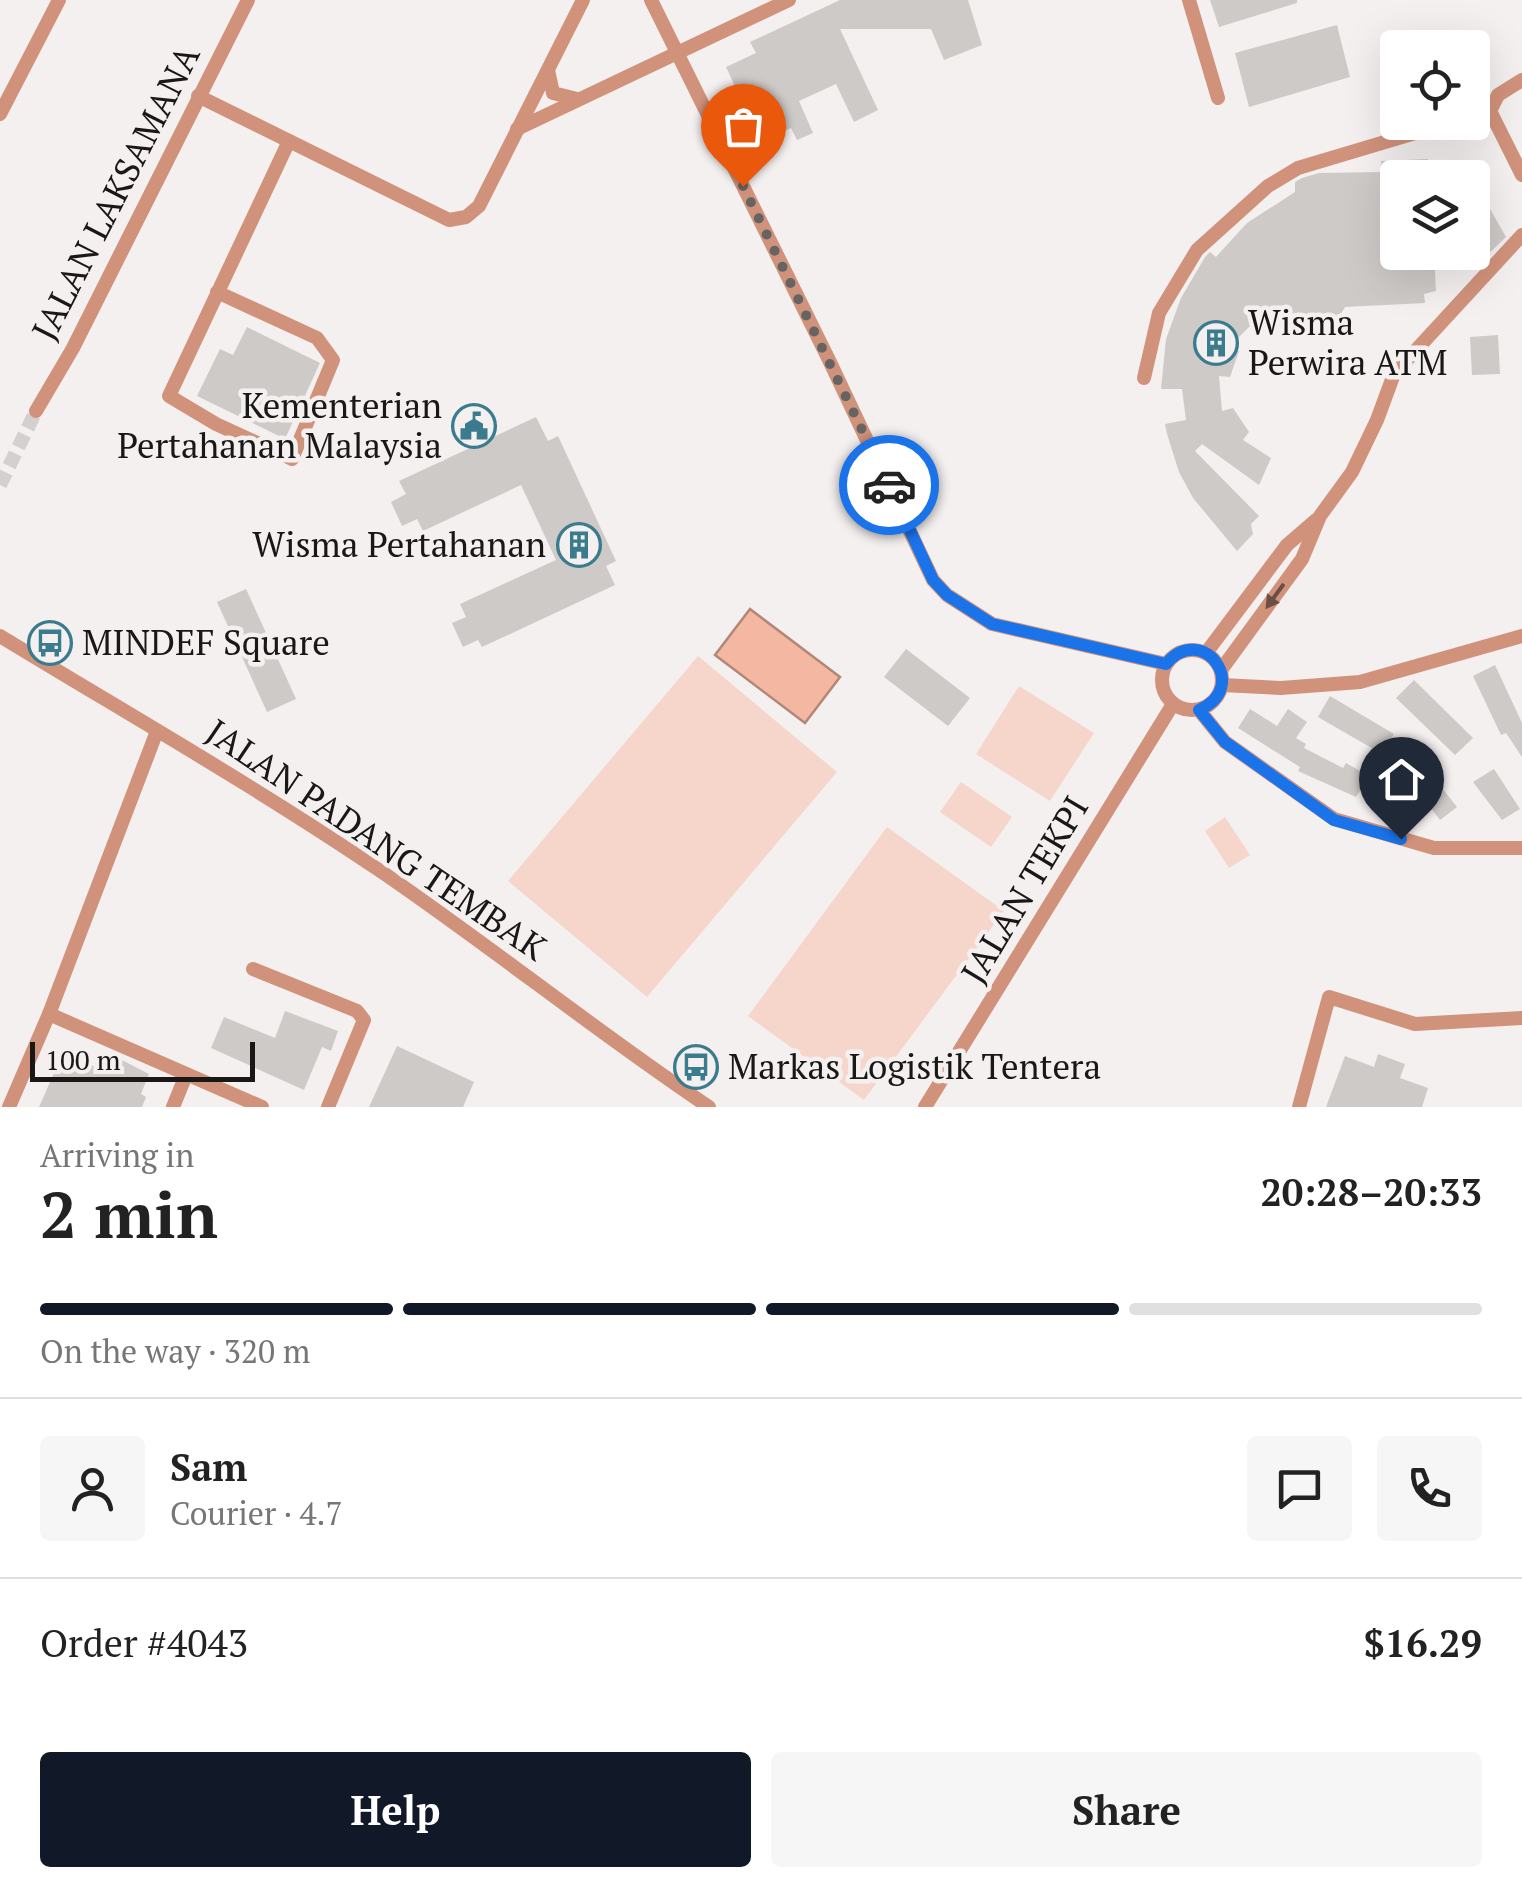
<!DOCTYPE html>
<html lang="en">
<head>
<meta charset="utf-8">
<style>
	:root { --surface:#fff; --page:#f6f6f6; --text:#222; --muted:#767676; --line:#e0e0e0; --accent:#111827 }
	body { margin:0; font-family:"PT Serif",serif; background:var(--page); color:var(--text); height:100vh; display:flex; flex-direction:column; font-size:38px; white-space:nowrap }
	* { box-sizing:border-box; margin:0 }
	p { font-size:32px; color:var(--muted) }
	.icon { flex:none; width:55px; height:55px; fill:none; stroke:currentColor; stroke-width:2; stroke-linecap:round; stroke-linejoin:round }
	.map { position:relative; height:1107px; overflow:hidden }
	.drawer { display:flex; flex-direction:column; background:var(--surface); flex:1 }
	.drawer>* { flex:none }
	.tools { position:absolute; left:1380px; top:30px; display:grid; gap:20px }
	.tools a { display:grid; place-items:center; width:110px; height:110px; border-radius:10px; background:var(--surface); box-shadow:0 10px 40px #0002; font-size:50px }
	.scale { position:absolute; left:30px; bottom:25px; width:225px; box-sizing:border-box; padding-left:10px; border:5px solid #191817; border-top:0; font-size:28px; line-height:35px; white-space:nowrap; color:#191817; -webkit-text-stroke:8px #f4f0ef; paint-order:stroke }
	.pin { position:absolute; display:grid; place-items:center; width:85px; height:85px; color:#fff; margin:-102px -42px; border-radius:50% 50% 50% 0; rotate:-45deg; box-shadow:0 0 10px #0007 }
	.pin .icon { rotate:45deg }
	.courier { position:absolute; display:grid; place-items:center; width:100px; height:100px; margin:-50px; border:8px solid #1a73e8; border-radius:50%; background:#fff; color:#222; box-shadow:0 2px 12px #0007 }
	.summary em { font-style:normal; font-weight:800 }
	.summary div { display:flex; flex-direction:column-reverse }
	.summary { display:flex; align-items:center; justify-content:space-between; height:170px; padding:0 40px }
	h1 { font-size:65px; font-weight:800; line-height:75px }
	.bar { display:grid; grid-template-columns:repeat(4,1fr); gap:15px 10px; align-content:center; height:120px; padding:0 40px }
	.bar i { height:12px; border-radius:8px; background:var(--line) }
	.bar .selected { background:var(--accent) }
	.bar p { grid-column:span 4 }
	.line { display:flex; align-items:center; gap:25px; padding:0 40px; border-top:2px solid var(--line) }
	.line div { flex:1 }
	.round { display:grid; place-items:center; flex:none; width:105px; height:105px; border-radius:10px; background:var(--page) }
	.button { display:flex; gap:20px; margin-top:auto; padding:20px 40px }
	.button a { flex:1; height:115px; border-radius:10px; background:var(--accent); color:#fff; font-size:40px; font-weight:800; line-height:115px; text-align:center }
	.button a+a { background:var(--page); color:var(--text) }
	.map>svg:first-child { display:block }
	.green { fill:#f6d6cb }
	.water { fill:#f4b7a2; stroke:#b28778; stroke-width:2.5 }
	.building { fill:#cecac8 }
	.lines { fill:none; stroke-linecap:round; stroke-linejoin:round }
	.minor-tunnel { stroke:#d3d0cf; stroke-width:14; stroke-dasharray:14 7; stroke-linecap:butt }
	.minor { stroke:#d1927b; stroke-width:14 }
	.oneway { fill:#6c4f44 }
	.done { stroke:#666463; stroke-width:10; stroke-dasharray:0 18 }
	.route { stroke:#1a73e8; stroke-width:12 }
	.labels { text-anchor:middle; stroke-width:9; stroke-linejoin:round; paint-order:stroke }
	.street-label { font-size:35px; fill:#191817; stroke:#f4f0ef }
	.poi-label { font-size:35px; fill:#191817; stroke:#f4f0ef; text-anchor:start }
</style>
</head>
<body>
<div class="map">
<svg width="1522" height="1107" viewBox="0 0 1522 1107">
	<rect width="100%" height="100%" fill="#f4f0ef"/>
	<g class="green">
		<path d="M698 656 837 772 647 997 508 881Z"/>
		<path d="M1019 686 1094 733 1050 801 976 754Z"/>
		<path d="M961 782 1012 817 991 847 940 812Z"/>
		<path d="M1225 817 1250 855 1229 868 1205 831Z"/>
		<path d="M887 827 1004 911 864 1100 748 1016Z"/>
	</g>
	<path class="water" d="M750 609 840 677 805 723 715 655Z"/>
	<g class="building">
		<path d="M840 0H968L982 45 944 60 931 29H840L878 110 854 122 836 84 799 101 813 133 797 140 791 128 761 142 726 67 756 53 750 42Z"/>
		<path d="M1210 0H1297V3L1219 27Z"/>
		<path d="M1337 25 1350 77 1249 107 1235 53Z"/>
		<path d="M1428 159 1430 178H1398V252H1434L1436 291 1424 294 1425 303 1345 307 1334 325 1299 313 1277 315 1249 327 1230 346 1239 351 1230 377 1219 376 1222 411 1233 408 1249 432 1243 440 1271 458 1259 485 1202 444 1195 451 1259 516 1251 524 1253 534 1237 551 1193 498 1179 472 1167 434 1165 424 1186 420 1182 389H1161L1166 339 1181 298 1205 257 1210 252 1216 257 1247 223 1295 192V182L1302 178 1319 173 1382 172 1381 161Z"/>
		<path d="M1472 201 1489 207 1506 237 1482 260 1472 249Z"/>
		<path d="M247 327 320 363 285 439 197 396 220 349 233 355Z"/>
		<path d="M1498 335 1500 374 1472 375 1470 337Z"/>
		<path d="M536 417 548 441 558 436 616 561 606 566 615 585 482 647 478 640 463 647 452 623 466 617 460 604 556 560 521 485 423 531 417 519 402 526 391 502 406 494 399 481Z"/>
		<path d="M246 589 296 699 267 712 217 602Z"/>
		<path d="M906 649 970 698 948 726 884 677Z"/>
		<path d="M1495 665 1522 723V757L1506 733 1501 735 1473 676Z"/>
		<path d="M1414 680 1473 738 1455 755 1396 698Z"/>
		<path d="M1330 696 1394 734 1382 754 1318 717Z"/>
		<path d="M1250 709 1277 726 1288 709 1307 722 1296 738 1306 744 1304 748 1343 768 1346 763 1369 776 1356 797 1298 771 1300 767 1238 728Z"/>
		<path d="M1411 749 1457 807 1440 820 1430 807 1408 828 1365 785 1373 779 1389 788 1403 773 1394 763Z"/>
		<path d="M1494 769 1520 809 1502 820 1473 782Z"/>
		<path d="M285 1011 338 1031 331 1051 322 1047 304 1090 211 1048 224 1017 275 1038Z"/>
		<path d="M397 1046 474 1082 463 1107H369Z"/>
		<path d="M63 1053 108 1072 114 1056 149 1074 141 1094 146 1097 142 1107H39Z"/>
		<path d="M1378 1054 1405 1064 1400 1078 1428 1088 1422 1107H1326L1345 1056 1374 1067Z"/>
	</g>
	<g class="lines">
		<path class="minor-tunnel" d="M0 485 36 411"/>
		<g class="minor">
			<path d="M651 0 829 360 933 580 947 595 992 624 1166 664"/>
			<path d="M1189 0 1218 98"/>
			<path d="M548 70 553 93 577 99"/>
			<path d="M1522 80 1498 95 1490 111 1522 175"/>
			<path d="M198 96 449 220 466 217 479 206 583 0"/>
			<path d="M0 114 59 0"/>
			<path d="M1472 117 1490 111"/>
			<path d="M517 129 789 0"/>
			<path d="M217 292 317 338 333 360 292 459 216 424 169 396 289 141"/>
			<path d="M1144 378 1159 313 1197 250 1268 186 1298 168 1452 122"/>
			<path d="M36 411 73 348 248 0"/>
			<path d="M0 636C128 714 258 788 382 872 493 948 597 1032 709 1107"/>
			<circle cx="1192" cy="680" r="30"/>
			<path d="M1206 653 1287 545 1316 520"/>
			<path d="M1221 670 1302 559 1320 516 1352 472 1377 420 1394 374 1522 235"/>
			<path d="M1222 685 1281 688 1360 682 1522 636"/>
			<path d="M1199 710 1225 742 1334 819 1434 848H1522"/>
			<path d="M253 969 357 1011 364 1020 328 1107"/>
			<path d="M49 1014 262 1107"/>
			<path d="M9 1107 49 1014 157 731"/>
			<path d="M173 1107 186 1075"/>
			<path d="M925 1107 1173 704"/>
			<path d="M1299 1107 1329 997 1415 1024 1522 1018"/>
		</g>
	</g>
	<defs><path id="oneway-solid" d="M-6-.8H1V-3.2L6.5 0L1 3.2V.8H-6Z" transform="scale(2.5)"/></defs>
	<use class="oneway" href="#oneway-solid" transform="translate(1275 596) rotate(126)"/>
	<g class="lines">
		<path class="done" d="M743 186 889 485"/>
		<path class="route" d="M889 485 933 580 947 595 992 624 1166 664C1202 621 1252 687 1199 710L1225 742 1334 820 1401 839"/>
	</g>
	<defs>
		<g id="building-ring" transform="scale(2.25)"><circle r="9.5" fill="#f4f0ef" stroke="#3b7b8e" stroke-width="1.5"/><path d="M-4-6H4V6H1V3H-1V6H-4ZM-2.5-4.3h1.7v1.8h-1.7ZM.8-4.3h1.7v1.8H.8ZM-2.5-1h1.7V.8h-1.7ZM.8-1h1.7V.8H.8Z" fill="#3b7b8e"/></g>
		<g id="civic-ring" transform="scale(2.25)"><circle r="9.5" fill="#f4f0ef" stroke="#3b7b8e" stroke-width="1.5"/><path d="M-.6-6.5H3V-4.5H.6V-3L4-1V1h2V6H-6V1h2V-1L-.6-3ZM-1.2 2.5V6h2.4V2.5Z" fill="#3b7b8e"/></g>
		<g id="bus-ring" transform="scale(2.25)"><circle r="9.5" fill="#f4f0ef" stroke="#3b7b8e" stroke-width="1.5"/><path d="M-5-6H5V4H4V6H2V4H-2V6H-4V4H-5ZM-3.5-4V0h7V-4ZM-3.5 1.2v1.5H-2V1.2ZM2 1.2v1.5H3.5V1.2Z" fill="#3b7b8e"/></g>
	</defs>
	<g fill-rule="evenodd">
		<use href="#building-ring" x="1216" y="343"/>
		<use href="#civic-ring" x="474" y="426"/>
		<use href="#building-ring" x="579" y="545"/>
		<use href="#bus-ring" x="50" y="643"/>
		<use href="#bus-ring" x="696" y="1067"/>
	</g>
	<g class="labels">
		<g class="street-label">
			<text transform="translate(116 193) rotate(-63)" y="12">JALAN LAKSAMANA</text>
			<text transform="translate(376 840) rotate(34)" y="12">JALAN PADANG TEMBAK</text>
			<text transform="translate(1025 890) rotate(-59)" y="12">JALAN TEKPI</text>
		</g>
		<g class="poi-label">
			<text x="1248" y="335">Wisma<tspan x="1248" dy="40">Perwira ATM</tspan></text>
			<text x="442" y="418" text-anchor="end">Kementerian<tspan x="442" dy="40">Pertahanan Malaysia</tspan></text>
			<text x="546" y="557" text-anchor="end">Wisma Pertahanan</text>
			<text x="82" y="655">MINDEF Square</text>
			<text x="728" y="1079">Markas Logistik Tentera</text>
		</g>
	</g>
</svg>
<div class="tools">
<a><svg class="icon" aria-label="locate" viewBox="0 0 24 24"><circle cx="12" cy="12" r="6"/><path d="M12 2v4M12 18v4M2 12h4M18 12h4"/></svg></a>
<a><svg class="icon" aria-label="layers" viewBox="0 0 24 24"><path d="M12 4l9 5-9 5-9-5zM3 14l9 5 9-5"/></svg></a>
</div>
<div class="scale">100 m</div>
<div class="pin" style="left:743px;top:186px;background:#ea580c"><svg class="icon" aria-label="bag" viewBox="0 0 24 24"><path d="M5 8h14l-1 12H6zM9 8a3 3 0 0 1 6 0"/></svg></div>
<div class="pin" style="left:1401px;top:839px;background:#1f2937"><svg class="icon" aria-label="home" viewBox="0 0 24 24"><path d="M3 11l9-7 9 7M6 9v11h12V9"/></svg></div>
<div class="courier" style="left:889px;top:485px"><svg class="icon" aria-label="car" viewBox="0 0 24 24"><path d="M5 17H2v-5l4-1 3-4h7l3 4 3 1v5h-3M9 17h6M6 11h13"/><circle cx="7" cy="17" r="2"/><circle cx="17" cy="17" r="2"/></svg></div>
</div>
<section class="drawer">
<div class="summary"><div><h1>2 min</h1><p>Arriving in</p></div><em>20:28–20:33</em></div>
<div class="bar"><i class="selected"></i><i class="selected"></i><i class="selected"></i><i></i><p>On the way · 320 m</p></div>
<div class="line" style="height:180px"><a class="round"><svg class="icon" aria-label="person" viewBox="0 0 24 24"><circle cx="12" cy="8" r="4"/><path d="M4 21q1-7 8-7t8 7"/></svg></a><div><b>Sam</b><p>Courier · 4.7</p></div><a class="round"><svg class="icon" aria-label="chat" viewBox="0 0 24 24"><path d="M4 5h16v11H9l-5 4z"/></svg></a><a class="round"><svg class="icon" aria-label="phone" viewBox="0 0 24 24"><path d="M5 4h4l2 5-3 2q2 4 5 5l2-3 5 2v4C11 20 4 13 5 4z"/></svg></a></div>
<div class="line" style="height:130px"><div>Order #4043</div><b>$16.29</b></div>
<div class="button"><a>Help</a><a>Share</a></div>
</section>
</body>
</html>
